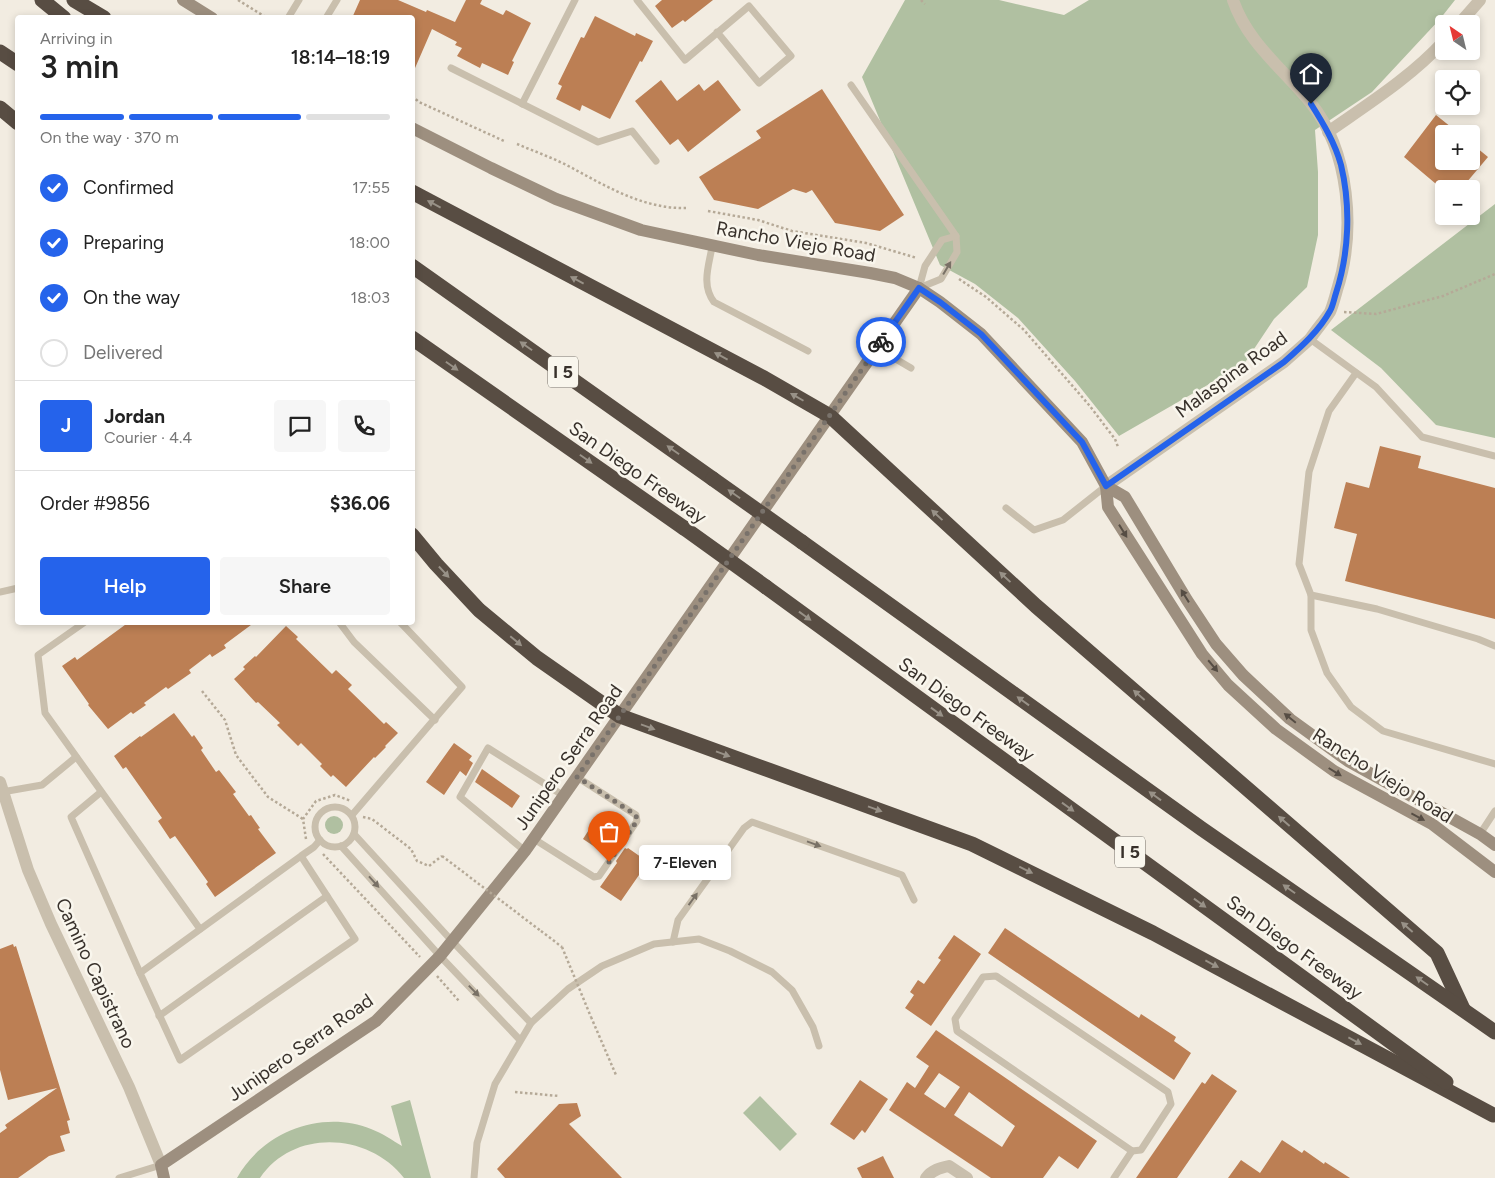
<!DOCTYPE html>
<html lang="en">
<head>
<meta charset="utf-8">
<style>
	:root { --surface:#fff; --page:#f6f6f6; --text:#222; --muted:#767676; --line:#e0e0e0; --accent:#2563eb }
	body { margin:0; font-family:Figtree,sans-serif; background:var(--page); color:var(--text); height:100vh; display:flex; flex-direction:column; font-size:19px; white-space:nowrap }
	* { box-sizing:border-box; margin:0 }
	p { font-size:16px; color:var(--muted) }
	.icon { flex:none; width:28px; height:28px; fill:none; stroke:currentColor; stroke-width:2; stroke-linecap:round; stroke-linejoin:round }
	.map { position:relative; flex:1; overflow:hidden }
	.drawer { position:absolute; left:15px; top:15px; width:400px; height:610px; display:flex; flex-direction:column; background:var(--surface); border-radius:5px; box-shadow:0 2px 8px #0003 }
	.drawer>* { flex:none }
	.needle { width:32px; rotate:325deg }
	.controls { position:absolute; left:1435px; top:15px; display:grid; gap:10px }
	.controls a { display:grid; place-items:center; width:45px; height:45px; border-radius:5px; background:var(--surface); box-shadow:0 2px 8px #0003; font-size:25px }
	.pin { position:absolute; display:grid; place-items:center; width:42px; height:42px; color:#fff; margin:-51px -21px; border-radius:50% 50% 50% 0; rotate:-45deg; box-shadow:0 0 5px #0007 }
	.pin .icon { rotate:45deg }
	.courier { position:absolute; display:grid; place-items:center; width:50px; height:50px; margin:-25px; border:4px solid #2563eb; border-radius:50%; background:#fff; color:#222; box-shadow:0 1px 6px #0007 }
	.bubble { position:absolute; height:35px; border-radius:5px; background:var(--surface); box-shadow:0 2px 8px #0003; font-size:16px; font-weight:600; line-height:35px; text-align:center }
	.head em { font-style:normal; font-weight:600 }
	.head div { display:flex; flex-direction:column-reverse }
	.head { display:flex; align-items:center; justify-content:space-between; height:85px; padding:0 25px }
	h1 { font-size:32px; font-weight:600; line-height:38px }
	.bar { display:grid; grid-template-columns:repeat(4,1fr); gap:8px 5px; align-content:center; height:60px; padding:0 25px }
	.bar i { height:6px; border-radius:4px; background:var(--line) }
	.bar .current { background:var(--accent) }
	.bar p { grid-column:span 4 }
	.line { display:flex; align-items:center; gap:12px; padding:0 25px; border-top:1px solid var(--line) }
	.line div { flex:1 }
	.round { display:grid; place-items:center; flex:none; width:52px; height:52px; border-radius:5px; background:var(--page) }
	ol { padding:0 25px; list-style:none }
	li { display:flex; align-items:center; gap:15px; height:55px }
	li p { margin-inline-start:auto }
	li .icon { padding:5px; border-radius:50%; background:var(--accent); color:#fff; stroke-width:4 }
	li:last-child { color:var(--muted) }
	li i { width:28px; height:28px; border:2px solid var(--line); border-radius:50% }
	.primary-button { display:flex; gap:10px; margin-top:auto; padding:10px 25px }
	.primary-button a { flex:1; height:58px; border-radius:5px; background:var(--accent); color:#fff; font-size:20px; font-weight:600; line-height:58px; text-align:center }
	.primary-button a+a { background:var(--page); color:var(--text) }
	.map>svg:first-child { display:block }
	.green { fill:#b0c0a1 }
	.building { fill:#bc7f54; fill-rule:evenodd }
	.lines { fill:none; stroke-linecap:round; stroke-linejoin:round }
	.path { stroke:#b5a997; stroke-width:2.5; stroke-dasharray:2.5 2.5; stroke-linecap:butt }
	.service { stroke:#c9bfad; stroke-width:7 }
	.minor { stroke:#c9bfad; stroke-width:12 }
	.tertiary { stroke:#c9bfad; stroke-width:12 }
	.secondary { stroke:#9d8f7f; stroke-width:12 }
	.motorway { stroke:#584d43; stroke-width:15 }
	.path-bridge { stroke:#b5a997; stroke-width:2.5; stroke-dasharray:2.5 2.5; stroke-linecap:butt }
	.motorway-bridge { stroke:#584d43; stroke-width:15 }
	.oneway { fill:#989187 }
	.oneway2 { fill:#797166 }
	.oneway3 { fill:#564d44 }
	.done { stroke:#79726b; stroke-width:5; stroke-dasharray:0 9 }
	.route { stroke:#2563eb; stroke-width:6 }
	.labels { text-anchor:middle; stroke-width:5; stroke-linejoin:round; paint-order:stroke }
	.shield { fill:#f9f6ed; stroke:#726c65; stroke-width:1 }
	.shield-label { font-size:18px; font-weight:bold; fill:#38312b }
	.street-label { font-size:19px; fill:#38312b; stroke:#f9f6ed }
</style>
</head>
<body>
<div class="map">
<svg width="1495" height="1178" viewBox="0 0 1495 1178">
	<rect width="100%" height="100%" fill="#f2ece1"/>
	<g class="green">
		<path d="M905 0H999L1064 15 1089 0H1455L1440 19 1372 92 1315 130 1318 172V235L1307 287 1274 319 1244 364 1119 436 1075 381 1018 318 975 284 940 265 862 77Z"/>
		<path d="M1495 204V438L1436 425 1381 368 1331 330Z"/>
		<circle cx="334" cy="825" r="9"/>
		<path d="M760 1096 797 1134 780 1151 743 1113Z"/>
		<path d="M410 1100 431 1178H404C369 1133 294 1128 260 1178H237C262 1132 322 1109 371 1129 382 1133 392 1140 402 1146L391 1106Z"/>
	</g>
	<g class="building">
		<path d="M360 0H398L426 12 427 10 455 22 466 0H482L480 4 503 15 506 10 531 23 512 61 514 62 508 75 482 63 480 68 457 56 462 48 455 45 457 42 432 29 412 75V18H352Z"/>
		<path d="M662 0H713L685 22 683 20 672 28 655 6Z"/>
		<path d="M595 16 635 36 636 33 653 41 642 62 640 61 610 119 582 105 580 111 556 99 562 86 558 84 581 37 584 38Z"/>
		<path d="M661 80 677 101 699 84 704 91 718 80 741 110 688 152 678 139 670 145 635 101Z"/>
		<path d="M822 89 904 215 880 231 835 223 812 190 806 193 793 189 758 209 714 200 699 177 761 138 756 131Z"/>
		<path d="M1436 115 1451 127 1444 134V161H1471V143L1488 157 1461 189H1442L1404 157Z"/>
		<path d="M1380 446 1421 456 1418 468 1495 488V619L1345 581 1357 534 1334 528 1346 482 1369 488Z"/>
		<path d="M129 622H255L224 645 226 648 212 657 210 654 189 670 191 673 168 689 166 687 144 703 146 705 133 714 131 712 108 729 88 705 89 704 62 666 75 657 77 660Z"/>
		<path d="M286 626 298 637 296 639 332 674 336 670 352 685 348 689 384 724 386 722 398 733 385 746 386 747 375 758 374 757 346 787 333 775 331 777 320 766 322 764 301 743 298 746 277 725 280 723 258 702 256 703 234 679 245 669 243 667 255 656 256 657Z"/>
		<path d="M174 713 192 737 194 735 203 748 201 750 216 772 219 770 236 792 233 794 249 816 251 815 255 821 260 828 258 829 276 853 215 897 206 884 208 882 175 836 170 839 158 821 162 818 126 767 123 769 114 756 140 736 141 737Z"/>
		<path d="M454 743 472 756 469 760 473 763 466 776 460 771 444 795 426 782Z"/>
		<path d="M482 769 520 796 512 808 475 782Z"/>
		<path d="M592 825 616 842 607 855 583 839Z"/>
		<path d="M625 848 627 849 628 848 648 862 621 901 600 887 617 863 616 861Z"/>
		<path d="M1005 928 1139 1018 1141 1014 1176 1037 1174 1041 1191 1053 1174 1080 988 953Z"/>
		<path d="M954 935 981 954 931 1026 905 1008 914 995 910 992 918 980 924 984 941 960 938 958Z"/>
		<path d="M13 944 14 947 16 946 70 1120 67 1121 70 1133 60 1136 65 1151 49 1156 18 1178H0V1133L7 1128 5 1125 57 1088 8 1100 0 1070V949Z"/>
		<path d="M936 1030 1097 1141 1078 1169 1059 1156 1043 1178H991L889 1110 907 1082 915 1088 929 1066 916 1057ZM939 1073 960 1087 945 1108 924 1094ZM969 1092 1015 1126 1002 1147 954 1115Z"/>
		<path d="M1212 1074 1237 1091 1177 1178H1136L1202 1082 1205 1084Z"/>
		<path d="M860 1080 888 1099 865 1133 862 1130 854 1140 830 1124Z"/>
		<path d="M577 1103 581 1116 569 1124 622 1178H505L497 1169 559 1104Z"/>
		<path d="M1282 1140 1302 1153 1304 1150 1324 1164 1325 1162 1350 1178H1228L1241 1160 1260 1173Z"/>
		<path d="M883 1156 894 1178H862L857 1168Z"/>
	</g>
	<g class="lines">
		<g class="path">
			<path d="M238 0 267 18"/>
			<path d="M921 0 925 4"/>
			<path d="M412 96 419 102 504 141"/>
			<path d="M517 144C536 152 556 159 574 169 609 188 645 209 686 208"/>
			<path d="M708 211 758 220 792 231 866 243 917 258"/>
			<path d="M959 279 986 297 1024 330 1089 405 1115 439 1118 447"/>
			<path d="M1344 312 1376 314 1443 296 1495 274"/>
			<path d="M202 691 225 720 236 755 268 797 303 819"/>
			<path d="M363 817 372 819 411 849 417 861 429 866 442 856"/>
			<path d="M306 839 303 819 316 801 335 795 351 801"/>
			<path d="M323 854 420 957"/>
			<path d="M541 931 562 947"/>
			<path d="M437 976 459 1001"/>
			<path d="M591 1017 616 1075"/>
			<path d="M515 1092 559 1096"/>
		</g>
		<g class="service">
			<path d="M637 0 685 60 749 6 791 56 759 83 717 32"/>
			<path d="M288 18 299 0"/>
			<path d="M326 18 337 0"/>
			<path d="M451 68 598 142 632 131 656 161"/>
			<path d="M851 85 956 236 957 252 941 279 919 288"/>
			<path d="M522 104 575 0"/>
			<path d="M712 247C709 265 701 285 714 302L808 351"/>
			<path d="M919 288 925 266 942 240 956 236"/>
			<path d="M1310 339 1376 387 1422 437 1495 456"/>
			<path d="M877 348 911 368"/>
			<path d="M1356 373 1329 411 1309 472 1299 564 1311 595 1377 609 1478 639 1495 646"/>
			<path d="M1006 508 1034 530 1063 520 1106 486"/>
			<path d="M0 592 18 588"/>
			<path d="M1311 595V630L1327 673 1351 707 1383 731 1495 764"/>
			<path d="M85 622 38 655 45 713 200 929"/>
			<path d="M339 622 354 642 435 720"/>
			<path d="M2 792 42 785 76 757"/>
			<path d="M101 792 71 817 140 973"/>
			<circle cx="335" cy="827" r="20"/>
			<path d="M352 815 462 687 400 622"/>
			<path d="M354 834 452 941 531 1023"/>
			<path d="M1480 834 1495 811"/>
			<path d="M534 839 594 877 599 876 637 821 636 815 577 777"/>
			<path d="M341 846 440 956 520 1040"/>
			<path d="M525 851 460 797 488 748 564 796"/>
			<path d="M301 856 355 939 180 1060 140 973 301 856 314 847 320 840"/>
			<path d="M673 942 678 920 744 828 752 822 902 875 914 900"/>
			<path d="M996 976 1168 1092 1171 1104 1141 1150 1132 1151 957 1031 955 1019 983 977Z"/>
			<path d="M159 1016 327 896"/>
			<path d="M119 1178 161 1165"/>
			<path d="M474 1178 477 1143 495 1084 531 1023 568 989 602 966 654 944 699 939 730 951 772 972 792 990 813 1027 819 1046"/>
			<path d="M1114 1178 1132 1151"/>
		</g>
		<g class="minor">
			<path d="M1233 0C1247 42 1283 69 1310 102 1350 151 1356 232 1337 290 1335 297 1333 305 1330 312 1324 321 1316 330 1310 339"/>
			<path d="M1459 24 1480 0"/>
			<path d="M1328 132C1368 104 1411 77 1444 41"/>
			<path d="M926 1178C932 1170 940 1168 949 1166L967 1178"/>
		</g>
		<g class="tertiary">
			<path d="M1106 486 1284 362 1310 339"/>
			<path d="M0 782 28 870 51 924 129 1087 161 1165"/>
		</g>
		<g class="secondary">
			<path d="M183 0 212 18"/>
			<path d="M412 128 491 168 556 199 641 230 758 255 870 273 895 278 919 288 940 302 981 334 1082 442 1106 486 1108 507 1202 654 1228 685 1276 729 1334 771 1432 824 1495 872"/>
			<path d="M1106 486 1125 497 1187 600 1216 644 1243 675 1290 719 1348 761 1480 834 1495 845"/>
			<path d="M164 1178 161 1165 376 1021 440 956 525 851 919 288"/>
		</g>
		<g class="motorway">
			<path d="M42 0 64 18"/>
			<path d="M74 0 104 18"/>
			<path d="M0 52 18 64"/>
			<path d="M0 108 18 123"/>
			<path d="M412 192 764 378 830 416 1036 606 1437 953 1463 1009"/>
			<path d="M412 266 713 479"/>
			<path d="M412 338 684 528"/>
			<path d="M412 535 436 564 479 610 537 658 620 716 972 844 1153 933 1493 1115"/>
			<path d="M802 542 1202 829 1495 1032"/>
			<path d="M766 587 1446 1082"/>
		</g>
		<g class="path-bridge">
			<path d="M442 856 541 931"/>
			<path d="M562 947 591 1017"/>
		</g>
		<g class="motorway-bridge">
			<path d="M713 479 802 542"/>
			<path d="M684 528 766 587"/>
		</g>
	</g>
	<defs><path id="oneway-solid" d="M-6-.8H1V-3.2L6.5 0L1 3.2V.8H-6Z" transform="scale(1.25)"/></defs>
	<g class="oneway">
		<use href="#oneway-solid" transform="translate(434 204) rotate(-152)"/>
		<use href="#oneway-solid" transform="translate(577 280) rotate(-152)"/>
		<use href="#oneway-solid" transform="translate(526 346) rotate(-145)"/>
		<use href="#oneway-solid" transform="translate(721 356) rotate(-152)"/>
		<use href="#oneway-solid" transform="translate(452 366) rotate(35)"/>
		<use href="#oneway-solid" transform="translate(797 397) rotate(-150)"/>
		<use href="#oneway-solid" transform="translate(673 450) rotate(-145)"/>
		<use href="#oneway-solid" transform="translate(586 459) rotate(35)"/>
		<use href="#oneway-solid" transform="translate(734 494) rotate(-145)"/>
		<use href="#oneway-solid" transform="translate(937 515) rotate(-137)"/>
		<use href="#oneway-solid" transform="translate(444 572) rotate(47)"/>
		<use href="#oneway-solid" transform="translate(1005 577) rotate(-137)"/>
		<use href="#oneway-solid" transform="translate(805 616) rotate(36)"/>
		<use href="#oneway-solid" transform="translate(516 641) rotate(40)"/>
		<use href="#oneway-solid" transform="translate(1139 695) rotate(-139)"/>
		<use href="#oneway-solid" transform="translate(1023 701) rotate(-144)"/>
		<use href="#oneway-solid" transform="translate(937 712) rotate(36)"/>
		<use href="#oneway-solid" transform="translate(648 727) rotate(20)"/>
		<use href="#oneway-solid" transform="translate(723 754) rotate(20)"/>
		<use href="#oneway-solid" transform="translate(1155 796) rotate(-144)"/>
		<use href="#oneway-solid" transform="translate(1068 807) rotate(36)"/>
		<use href="#oneway-solid" transform="translate(875 809) rotate(20)"/>
		<use href="#oneway-solid" transform="translate(1284 821) rotate(-139)"/>
		<use href="#oneway-solid" transform="translate(1026 870) rotate(26)"/>
		<use href="#oneway-solid" transform="translate(1289 889) rotate(-145)"/>
		<use href="#oneway-solid" transform="translate(1200 903) rotate(36)"/>
		<use href="#oneway-solid" transform="translate(1407 927) rotate(-139)"/>
		<use href="#oneway-solid" transform="translate(1212 964) rotate(28)"/>
		<use href="#oneway-solid" transform="translate(1422 981) rotate(-145)"/>
		<use href="#oneway-solid" transform="translate(1355 1041) rotate(28)"/>
	</g>
	<g class="oneway2">
		<use href="#oneway-solid" transform="translate(947 268) rotate(-59)"/>
		<use href="#oneway-solid" transform="translate(814 844) rotate(20)"/>
		<use href="#oneway-solid" transform="translate(374 882) rotate(48)"/>
		<use href="#oneway-solid" transform="translate(693 899) rotate(-54)"/>
		<use href="#oneway-solid" transform="translate(474 991) rotate(46)"/>
	</g>
	<g class="oneway3">
		<use href="#oneway-solid" transform="translate(1123 531) rotate(58)"/>
		<use href="#oneway-solid" transform="translate(1185 596) rotate(-122)"/>
		<use href="#oneway-solid" transform="translate(1213 666) rotate(50)"/>
		<use href="#oneway-solid" transform="translate(1290 718) rotate(-141)"/>
		<use href="#oneway-solid" transform="translate(1335 772) rotate(32)"/>
		<use href="#oneway-solid" transform="translate(1418 817) rotate(28)"/>
	</g>
	<g class="lines">
		<path class="done" d="M609 862 637 821 636 815 577 777 881 342"/>
		<path class="route" d="M881 342 919 288 940 302 981 334 1024 380 1082 442 1106 486 1284 362C1301 347 1319 331 1330 311 1333 306 1334 299 1336 293 1349 253 1351 207 1341 165 1335 143 1323 123 1311 104"/>
	</g>
	<g class="labels">
		<g class="shield">
			<rect x="548" y="356.5" width="30" height="31" rx="4"/>
			<rect x="1115" y="836.5" width="30" height="31" rx="4"/>
		</g>
		<g class="shield-label">
			<text x="563" y="378">I 5</text>
			<text x="1130" y="858">I 5</text>
		</g>
		<g class="street-label">
			<text transform="translate(796 241) rotate(10)" y="7">Rancho Viejo Road</text>
			<text transform="translate(1231 374) rotate(-36)" y="7">Malaspina Road</text>
			<text transform="translate(638 472) rotate(35)" y="7">San Diego Freeway</text>
			<text transform="translate(967 709) rotate(36)" y="7">San Diego Freeway</text>
			<text transform="translate(568 757) rotate(-55)" y="7">Junipero Serra Road</text>
			<text transform="translate(1383 775) rotate(32)" y="7">Rancho Viejo Road</text>
			<text transform="translate(1295 947) rotate(36)" y="7">San Diego Freeway</text>
			<text transform="translate(96 973) rotate(65)" y="7">Camino Capistrano</text>
			<text transform="translate(300 1047) rotate(-35)" y="7">Junipero Serra Road</text>
		</g>
	</g>
</svg>
<div class="controls">
<a><svg class="needle" viewBox="-14 -14 28 28"><path d="M0-13l5 13h-10z" fill="#e53935"/><path d="M0 13l5-13h-10z" fill="#767676"/></svg></a>
<a><svg class="icon" aria-label="locate" viewBox="0 0 24 24"><circle cx="12" cy="12" r="6"/><path d="M12 2v4M12 18v4M2 12h4M18 12h4"/></svg></a>
<a>+</a>
<a>−</a>
</div>
<div class="pin" style="left:609px;top:862px;background:#ea580c"><svg class="icon" aria-label="bag" viewBox="0 0 24 24"><path d="M5 8h14l-1 12H6zM9 8a3 3 0 0 1 6 0"/></svg></div>
<div class="pin" style="left:1311px;top:104px;background:#1f2937"><svg class="icon" aria-label="home" viewBox="0 0 24 24"><path d="M3 11l9-7 9 7M6 9v11h12V9"/></svg></div>
<div class="courier" style="left:881px;top:342px"><svg class="icon" aria-label="bike" viewBox="0 0 24 24"><circle cx="6" cy="16" r="4"/><circle cx="18" cy="16" r="4"/><path d="M6 16l4-8h5l3 8M10 8l3 8H6M13 5h3"/></svg></div>
<div class="bubble" style="left:639px;top:845px;width:92px">7-Eleven</div>
<section class="drawer">
<div class="head"><div><h1>3 min</h1><p>Arriving in</p></div><em>18:14–18:19</em></div>
<div class="bar"><i class="current"></i><i class="current"></i><i class="current"></i><i></i><p>On the way · 370 m</p></div>
<ol>
<li><svg class="icon" aria-label="check" viewBox="0 0 24 24"><path d="M5 12l5 5 9-10"/></svg>Confirmed<p>17:55</p></li>
<li><svg class="icon" aria-label="check" viewBox="0 0 24 24"><path d="M5 12l5 5 9-10"/></svg>Preparing<p>18:00</p></li>
<li><svg class="icon" aria-label="check" viewBox="0 0 24 24"><path d="M5 12l5 5 9-10"/></svg>On the way<p>18:03</p></li>
<li><i></i>Delivered</li>
</ol>
<div class="line" style="height:90px"><b class="round" style="background:var(--accent);color:#fff">J</b><div><b>Jordan</b><p>Courier · 4.4</p></div><a class="round"><svg class="icon" aria-label="chat" viewBox="0 0 24 24"><path d="M4 5h16v11H9l-5 4z"/></svg></a><a class="round"><svg class="icon" aria-label="phone" viewBox="0 0 24 24"><path d="M5 4h4l2 5-3 2q2 4 5 5l2-3 5 2v4C11 20 4 13 5 4z"/></svg></a></div>
<div class="line" style="height:65px"><div>Order #9856</div><b>$36.06</b></div>
<div class="primary-button"><a>Help</a><a>Share</a></div>
</section>
</div>
</body>
</html>
